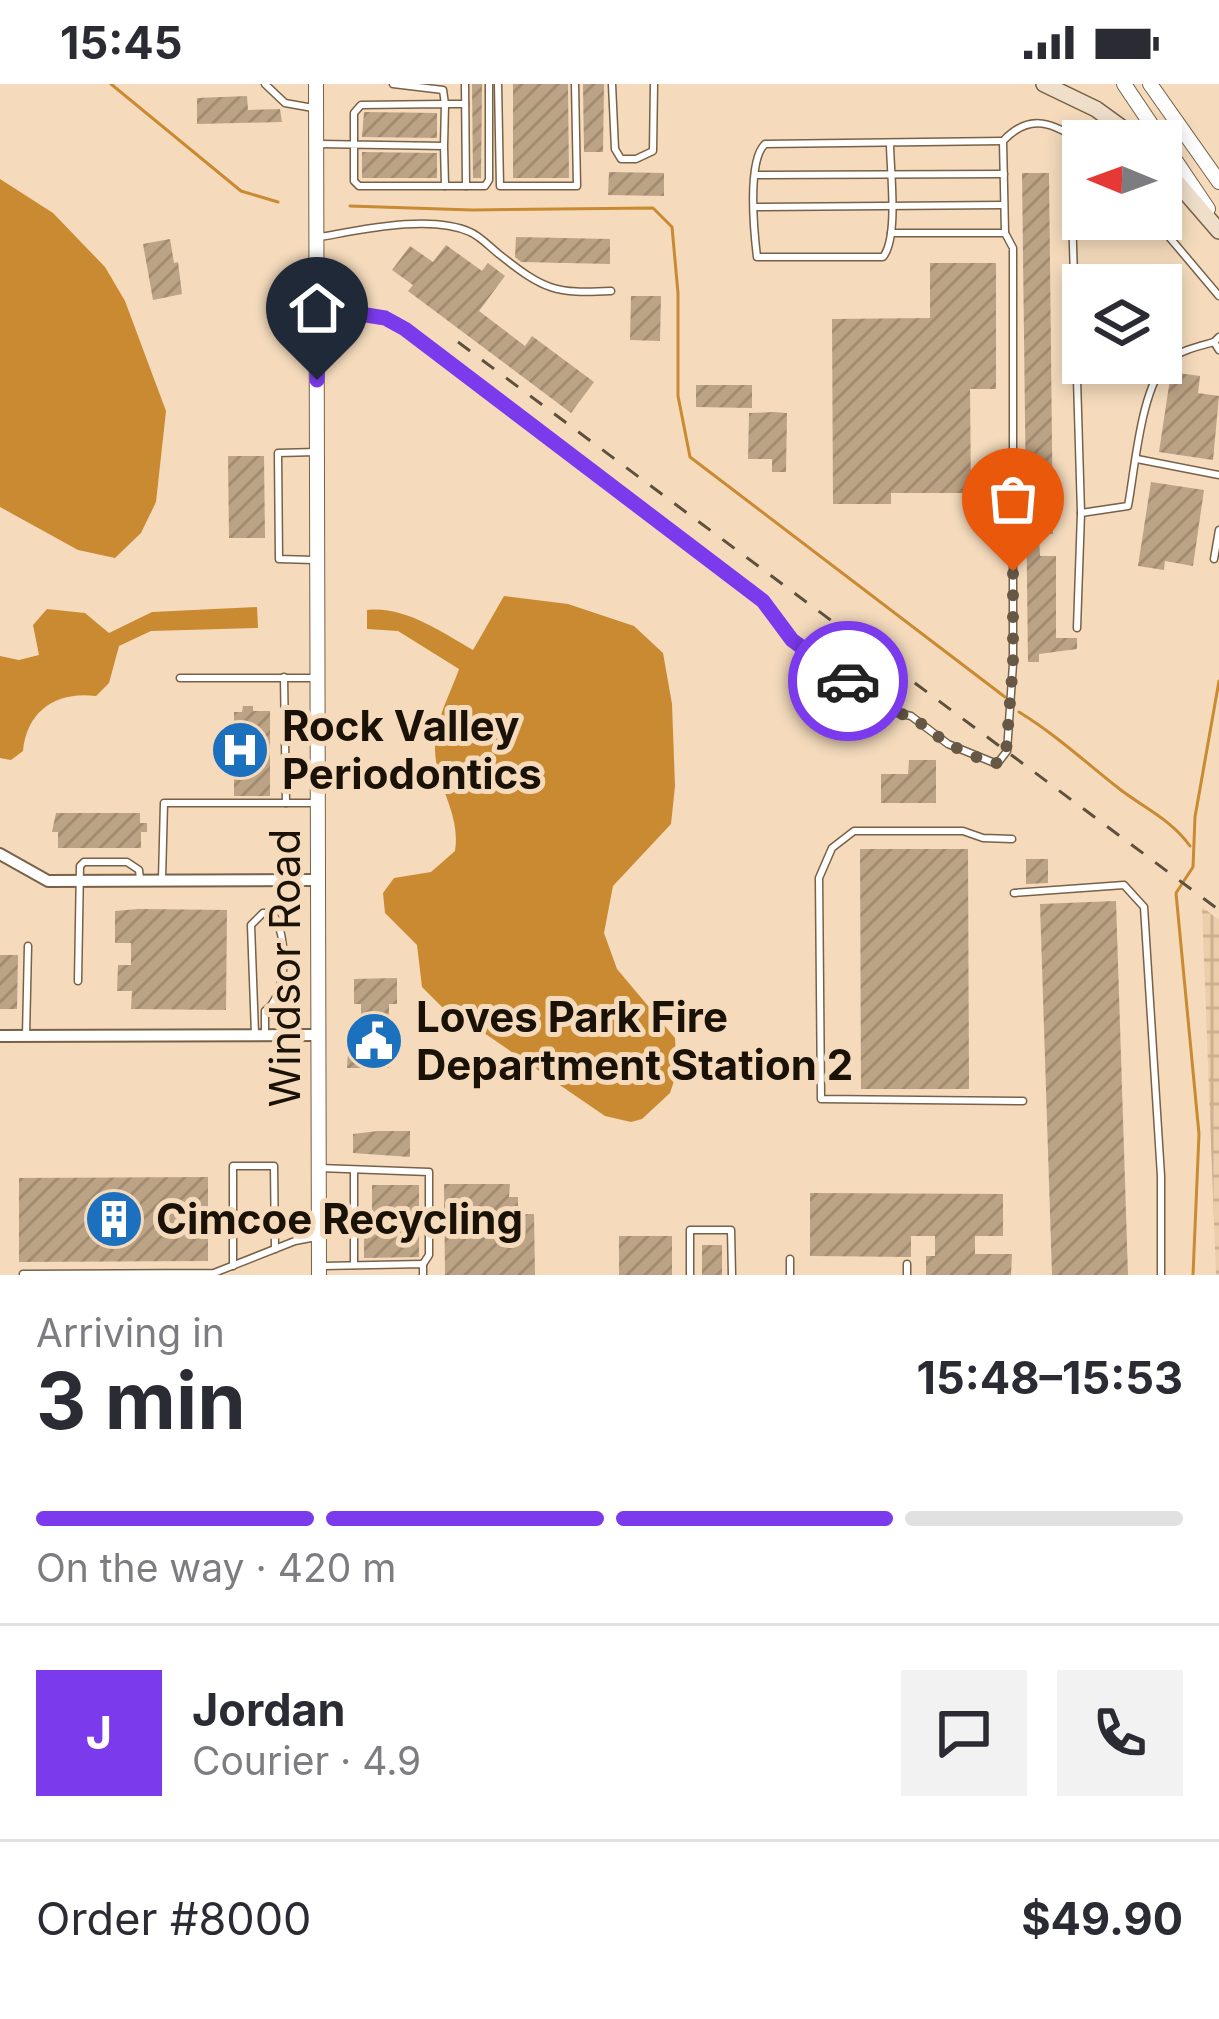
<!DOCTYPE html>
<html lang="en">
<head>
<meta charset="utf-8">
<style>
	:root { --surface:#fff; --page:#f2f2f3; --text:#2b2b33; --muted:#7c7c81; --line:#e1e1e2; --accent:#7c3aed }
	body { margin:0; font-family:Inter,sans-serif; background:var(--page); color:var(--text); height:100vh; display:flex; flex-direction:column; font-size:45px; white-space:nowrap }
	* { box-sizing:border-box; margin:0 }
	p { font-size:39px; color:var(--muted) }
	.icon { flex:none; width:66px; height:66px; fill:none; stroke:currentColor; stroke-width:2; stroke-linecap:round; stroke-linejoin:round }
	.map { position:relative; height:1191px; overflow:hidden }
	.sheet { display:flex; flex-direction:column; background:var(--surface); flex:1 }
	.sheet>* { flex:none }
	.needle { width:78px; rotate:271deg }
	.buttons { position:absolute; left:1062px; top:36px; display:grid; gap:24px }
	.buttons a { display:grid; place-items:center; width:120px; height:120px; border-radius:0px; background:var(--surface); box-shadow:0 6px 18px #0003; font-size:60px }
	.pin { position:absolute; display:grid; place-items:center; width:102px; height:102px; color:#fff; margin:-123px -51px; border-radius:50% 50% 50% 0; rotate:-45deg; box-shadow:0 0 12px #0007 }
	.pin .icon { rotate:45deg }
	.courier { position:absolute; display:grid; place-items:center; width:120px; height:120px; margin:-60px; border:9px solid #7c3aed; border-radius:50%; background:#fff; color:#222; box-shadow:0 3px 15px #0007 }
	.overview em { font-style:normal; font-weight:700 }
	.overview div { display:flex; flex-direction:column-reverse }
	.overview { display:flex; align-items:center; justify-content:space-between; height:204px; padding:0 36px }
	h1 { font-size:78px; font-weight:700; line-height:90px }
	.bar { display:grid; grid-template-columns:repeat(4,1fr); gap:18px 12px; align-content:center; height:144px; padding:0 36px }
	.bar i { height:15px; border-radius:9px; background:var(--line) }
	.bar .selected { background:var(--accent) }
	.bar p { grid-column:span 4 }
	.line { display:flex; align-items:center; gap:30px; padding:0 36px; border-top:3px solid var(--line) }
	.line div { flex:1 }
	.round { display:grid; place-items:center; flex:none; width:126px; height:126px; border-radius:0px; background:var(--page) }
	.status { display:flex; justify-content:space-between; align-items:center; height:84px; padding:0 60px; background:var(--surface); direction:ltr }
	.status svg { height:33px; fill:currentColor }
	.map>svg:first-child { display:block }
	.industrial { fill:url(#industrial-grid) }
	.water { fill:#c98a32 }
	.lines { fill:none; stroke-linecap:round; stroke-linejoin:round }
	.stream { stroke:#c98a32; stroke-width:3 }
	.building { fill:url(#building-hatch) }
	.service-casing { stroke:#786146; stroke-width:9 }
	.minor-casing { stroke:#786146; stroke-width:14 }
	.tertiary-casing { stroke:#786146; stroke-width:16 }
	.secondary-casing { stroke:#786146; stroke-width:18 }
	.service { stroke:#fff; stroke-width:6 }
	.minor { stroke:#fff; stroke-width:10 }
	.tertiary { stroke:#fff; stroke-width:14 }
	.secondary { stroke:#eedeca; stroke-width:15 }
	.rail { stroke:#5e503f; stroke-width:3; stroke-dasharray:15 15; stroke-linecap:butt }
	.done { stroke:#675846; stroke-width:12; stroke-dasharray:0 21.6 }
	.route { stroke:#7c3aed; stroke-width:15 }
	.labels { text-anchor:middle; stroke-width:10; stroke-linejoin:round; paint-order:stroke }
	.poi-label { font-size:42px; font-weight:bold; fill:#1b1207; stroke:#f5dbbc; text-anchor:start }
	.street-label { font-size:42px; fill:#1b1207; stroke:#f5dbbc }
</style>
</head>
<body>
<div class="status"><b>15:45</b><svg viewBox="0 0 49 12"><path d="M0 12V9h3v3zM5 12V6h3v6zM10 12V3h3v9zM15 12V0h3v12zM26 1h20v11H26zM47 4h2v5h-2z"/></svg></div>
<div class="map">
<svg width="1219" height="1191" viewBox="0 0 1219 1191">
	<defs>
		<pattern id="industrial-grid" width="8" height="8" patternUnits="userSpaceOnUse" patternTransform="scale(3)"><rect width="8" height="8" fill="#edceaa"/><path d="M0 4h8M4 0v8" fill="none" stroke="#cbb091"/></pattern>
		<pattern id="building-hatch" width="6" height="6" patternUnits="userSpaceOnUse" patternTransform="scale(3)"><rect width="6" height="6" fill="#bca385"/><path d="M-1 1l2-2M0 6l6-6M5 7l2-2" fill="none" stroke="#a18b71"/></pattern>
	</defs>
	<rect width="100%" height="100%" fill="#f5dbbc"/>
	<path class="industrial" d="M1202 823 1219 836V1191H1216Z"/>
	<g class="water">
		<path d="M0 95 53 129 105 183 125 217 166 327 156 418 141 449 115 474 78 466 0 423Z"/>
		<path d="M504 512 568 520 634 542 663 569 672 620 675 702 671 740 613 802 604 849 617 885 675 954 677 988 670 1009 642 1035 631 1038 605 1032 487 951 451 932 422 903 417 861 385 829 383 809 394 794 431 788 455 767C461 729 436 703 435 666 434 638 450 611 459 585L398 547 367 545V526C405 522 441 548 473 566Z"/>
		<path d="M257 523 258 544 151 547 119 562 109 599 96 612C57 607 27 626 23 667L11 676 0 674V572L19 576 39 571 33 541 47 525 85 529 109 549 152 528Z"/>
	</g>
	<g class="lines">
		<g class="stream">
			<path d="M111 0 241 107 278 118"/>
			<path d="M350 122 472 126 653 124 672 143 678 209V312L690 373 1005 613"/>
			<path d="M1019 628C1055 650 1084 677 1117 703 1142 723 1171 735 1190 762"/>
			<path d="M1193 1191 1199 1050 1176 809 1193 783 1195 733 1219 597"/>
		</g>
	</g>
	<g class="building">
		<path d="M472 0H482L481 94H473Z"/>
		<path d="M513 0H568L569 94H513Z"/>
		<path d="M583 0H604L603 68H584Z"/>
		<path d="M247 12 248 26 280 25 282 38 197 40V14Z"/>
		<path d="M364 28 437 29V54L362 53Z"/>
		<path d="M362 68 437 69V94H362Z"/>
		<path d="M609 88 664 89V112L608 111Z"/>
		<path d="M1022 89H1049L1053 450H1039L1040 472H1056V554H1077V565L1039 570V578H1028Z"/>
		<path d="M516 153 610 155V180L521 178 515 173Z"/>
		<path d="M170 155 174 179 178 178 182 210 153 216 143 160Z"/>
		<path d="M446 161 482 187 488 179 505 192 479 227 525 262 532 252 594 298 571 329 408 207 413 201 392 186 410 162 433 178Z"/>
		<path d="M930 179H996V305H970L971 409H891V420H833L832 235 930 234Z"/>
		<path d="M631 212H661L660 257 630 256Z"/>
		<path d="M1171 288 1200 292 1198 309 1219 312 1213 376 1159 368Z"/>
		<path d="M696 301H752V324L696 323Z"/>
		<path d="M773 328 787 329 786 388H772V375H748L749 329Z"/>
		<path d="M228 372H264L265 454H229Z"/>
		<path d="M1151 398 1204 406 1193 482 1165 477 1164 486 1138 482Z"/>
		<path d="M243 622H253V627H270V712H234V628H242Z"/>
		<path d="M909 676H936V719H881V690H908Z"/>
		<path d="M56 729H140V739H147V748H141V764H58V748H52Z"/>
		<path d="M860 765H968L969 1005H861Z"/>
		<path d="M1026 775H1048V799L1026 800Z"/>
		<path d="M1116 817 1128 1191H1052L1040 820Z"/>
		<path d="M138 825 227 826 226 926 131 925 132 907H117L118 881H131V859H115V827Z"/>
		<path d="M0 871H18L17 925H0Z"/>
		<path d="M397 894V920H389V984H347L348 967H359L361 948V920H354V895Z"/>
		<path d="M378 1047H410V1073L353 1069V1050Z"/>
		<path d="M208 1093V1177L19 1178V1094Z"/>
		<path d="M444 1100H510L509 1113H518V1130H534L535 1191H445Z"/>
		<path d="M372 1101H419V1173L364 1174V1150H372Z"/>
		<path d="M810 1109 1003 1110V1152H975V1170H1012L1011 1191H926V1172H935V1152H911V1173L810 1172Z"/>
		<rect x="619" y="1152" width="53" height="39"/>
		<rect x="702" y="1161" width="20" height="30"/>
	</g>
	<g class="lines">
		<g class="service-casing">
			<g id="service">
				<path d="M265 0 285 19 313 24"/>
				<path d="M393 0 443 6 445 20H465"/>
				<path d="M465 0 466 102"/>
				<path d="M498 0 500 102H577L575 0"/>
				<path d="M612 0 615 65 621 75H636L653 67 654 0"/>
				<path d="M890 59C890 86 899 153 883 173H757C754 148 747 77 765 60L1003 57"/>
				<path d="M320 60 444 62 445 102H359L354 97V29L361 21 445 20 444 62"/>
				<path d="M755 91 1004 90"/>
				<path d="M445 102H485L489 96V0"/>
				<path d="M755 123 1004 121"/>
				<path d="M1154 135 1219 212"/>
				<path d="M1005 149 1003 57C1030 28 1054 39 1083 59"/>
				<path d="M320 153C361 146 430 130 470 148 480 152 491 164 500 171 544 206 555 210 611 207"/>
				<path d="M317 223 385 234 405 245 763 516 792 557 888 627 911 632 948 660 997 680 1007 667 1013 580V164L1005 149H891"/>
				<path d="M1219 253 1214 258 1219 266"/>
				<path d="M1137 375 1219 391"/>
				<path d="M1081 429 1071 94 1082 59"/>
				<path d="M1214 475 1219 446"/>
				<path d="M314 476 279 475 278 369 316 368"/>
				<path d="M1077 544 1081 429 1128 422C1135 385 1141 300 1169 276 1181 266 1200 262 1214 258"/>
				<path d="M284 593 286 719"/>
				<path d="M180 594H314"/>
				<path d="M1012 755 983 754 963 747H854L832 764 819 794 821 1015 1023 1017"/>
				<path d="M162 795 164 719H318"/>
				<path d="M1014 809 1124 801 1144 823 1161 1092V1191"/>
				<path d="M78 897 80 782 84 778H127L139 786 140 795"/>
				<path d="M255 950 251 841 263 829H272C289 851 288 911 265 927V950"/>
				<path d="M26 952 28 862"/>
				<path d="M319 1084 429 1088V1171L423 1180"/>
				<path d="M354 1181V1086"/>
				<path d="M233 1182V1082H274L275 1165"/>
				<path d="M323 1182 423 1180V1191"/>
				<path d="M23 1190 214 1189 295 1157 316 1153"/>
				<path d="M690 1191V1146H731L732 1191"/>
				<path d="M790 1191V1175"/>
				<path d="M907 1191V1180"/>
			</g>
		</g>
		<g class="minor-casing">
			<g id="minor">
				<path d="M0 770 48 797 318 796"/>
				<path d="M0 952 319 951"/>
			</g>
		</g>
		<g class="tertiary-casing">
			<g id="tertiary">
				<path d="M316 0 319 1191"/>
				<path d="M1124 0 1208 125"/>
				<path d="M1150 0 1219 98"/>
			</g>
		</g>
		<g class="secondary-casing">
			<g id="secondary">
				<path d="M1044 0 1096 25 1140 57"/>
				<path d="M1161 80 1219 147"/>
			</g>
		</g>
		<use href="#service" class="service"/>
		<use href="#minor" class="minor"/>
		<use href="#tertiary" class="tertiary"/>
		<use href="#secondary" class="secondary"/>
		<path class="rail" d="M458 258 1219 826"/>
	</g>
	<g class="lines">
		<path class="done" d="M848 597 888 627 911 632 948 660 992 680 1001 678 1006 668 1013 580V487"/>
		<path class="route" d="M317 296V223L385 234 405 245 763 517 792 556 848 597"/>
	</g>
	<defs>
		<g id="hospital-disc" transform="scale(3)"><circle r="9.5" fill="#1c71bf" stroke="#f5dbbc"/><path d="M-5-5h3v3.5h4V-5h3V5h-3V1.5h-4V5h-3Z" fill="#fff"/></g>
		<g id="civic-disc" transform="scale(3)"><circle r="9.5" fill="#1c71bf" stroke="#f5dbbc"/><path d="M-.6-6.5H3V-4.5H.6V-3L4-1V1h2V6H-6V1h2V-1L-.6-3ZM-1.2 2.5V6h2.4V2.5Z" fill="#fff"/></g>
		<g id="building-disc" transform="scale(3)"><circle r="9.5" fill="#1c71bf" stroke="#f5dbbc"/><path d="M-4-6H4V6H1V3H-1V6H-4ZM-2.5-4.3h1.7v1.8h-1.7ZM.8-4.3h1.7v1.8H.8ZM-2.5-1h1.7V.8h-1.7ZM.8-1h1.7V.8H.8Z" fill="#fff"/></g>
	</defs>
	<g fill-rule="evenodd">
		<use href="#hospital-disc" x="240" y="666"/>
		<use href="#civic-disc" x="374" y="957"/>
		<use href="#building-disc" x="114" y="1135"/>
	</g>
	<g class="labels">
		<g class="poi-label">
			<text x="282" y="657">Rock Valley<tspan x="282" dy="48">Periodontics</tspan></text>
			<text x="416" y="948">Loves Park Fire<tspan x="416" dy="48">Department Station 2</tspan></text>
			<text x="156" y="1150">Cimcoe Recycling</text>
		</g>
		<g class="street-label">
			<text transform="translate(285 884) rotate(-90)" y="15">Windsor Road</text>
		</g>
	</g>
</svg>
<div class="buttons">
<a><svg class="needle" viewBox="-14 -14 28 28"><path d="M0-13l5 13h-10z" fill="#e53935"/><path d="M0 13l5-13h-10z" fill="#7c7c81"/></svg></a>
<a><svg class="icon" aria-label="layers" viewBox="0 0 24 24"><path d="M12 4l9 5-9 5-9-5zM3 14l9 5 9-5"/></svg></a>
</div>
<div class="pin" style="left:1013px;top:487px;background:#ea580c"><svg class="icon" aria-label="bag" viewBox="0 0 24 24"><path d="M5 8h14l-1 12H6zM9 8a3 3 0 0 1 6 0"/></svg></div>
<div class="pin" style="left:317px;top:296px;background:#1f2937"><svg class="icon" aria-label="home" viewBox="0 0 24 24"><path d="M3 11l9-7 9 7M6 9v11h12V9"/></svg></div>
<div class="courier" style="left:848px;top:597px"><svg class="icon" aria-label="car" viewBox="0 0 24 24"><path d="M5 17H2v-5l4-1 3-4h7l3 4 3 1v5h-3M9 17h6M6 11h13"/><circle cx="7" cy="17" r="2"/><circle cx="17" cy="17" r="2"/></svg></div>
</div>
<section class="sheet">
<div class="overview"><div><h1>3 min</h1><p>Arriving in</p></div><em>15:48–15:53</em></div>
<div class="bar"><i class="selected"></i><i class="selected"></i><i class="selected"></i><i></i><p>On the way · 420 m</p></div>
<div class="line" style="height:216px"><b class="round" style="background:var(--accent);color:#fff">J</b><div><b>Jordan</b><p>Courier · 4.9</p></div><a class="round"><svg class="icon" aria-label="chat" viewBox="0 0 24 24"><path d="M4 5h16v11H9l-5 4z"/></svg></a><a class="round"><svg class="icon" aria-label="phone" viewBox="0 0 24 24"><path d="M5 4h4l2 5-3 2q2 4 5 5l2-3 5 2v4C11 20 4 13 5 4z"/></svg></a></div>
<div class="line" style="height:156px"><div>Order #8000</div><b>$49.90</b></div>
</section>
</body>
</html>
